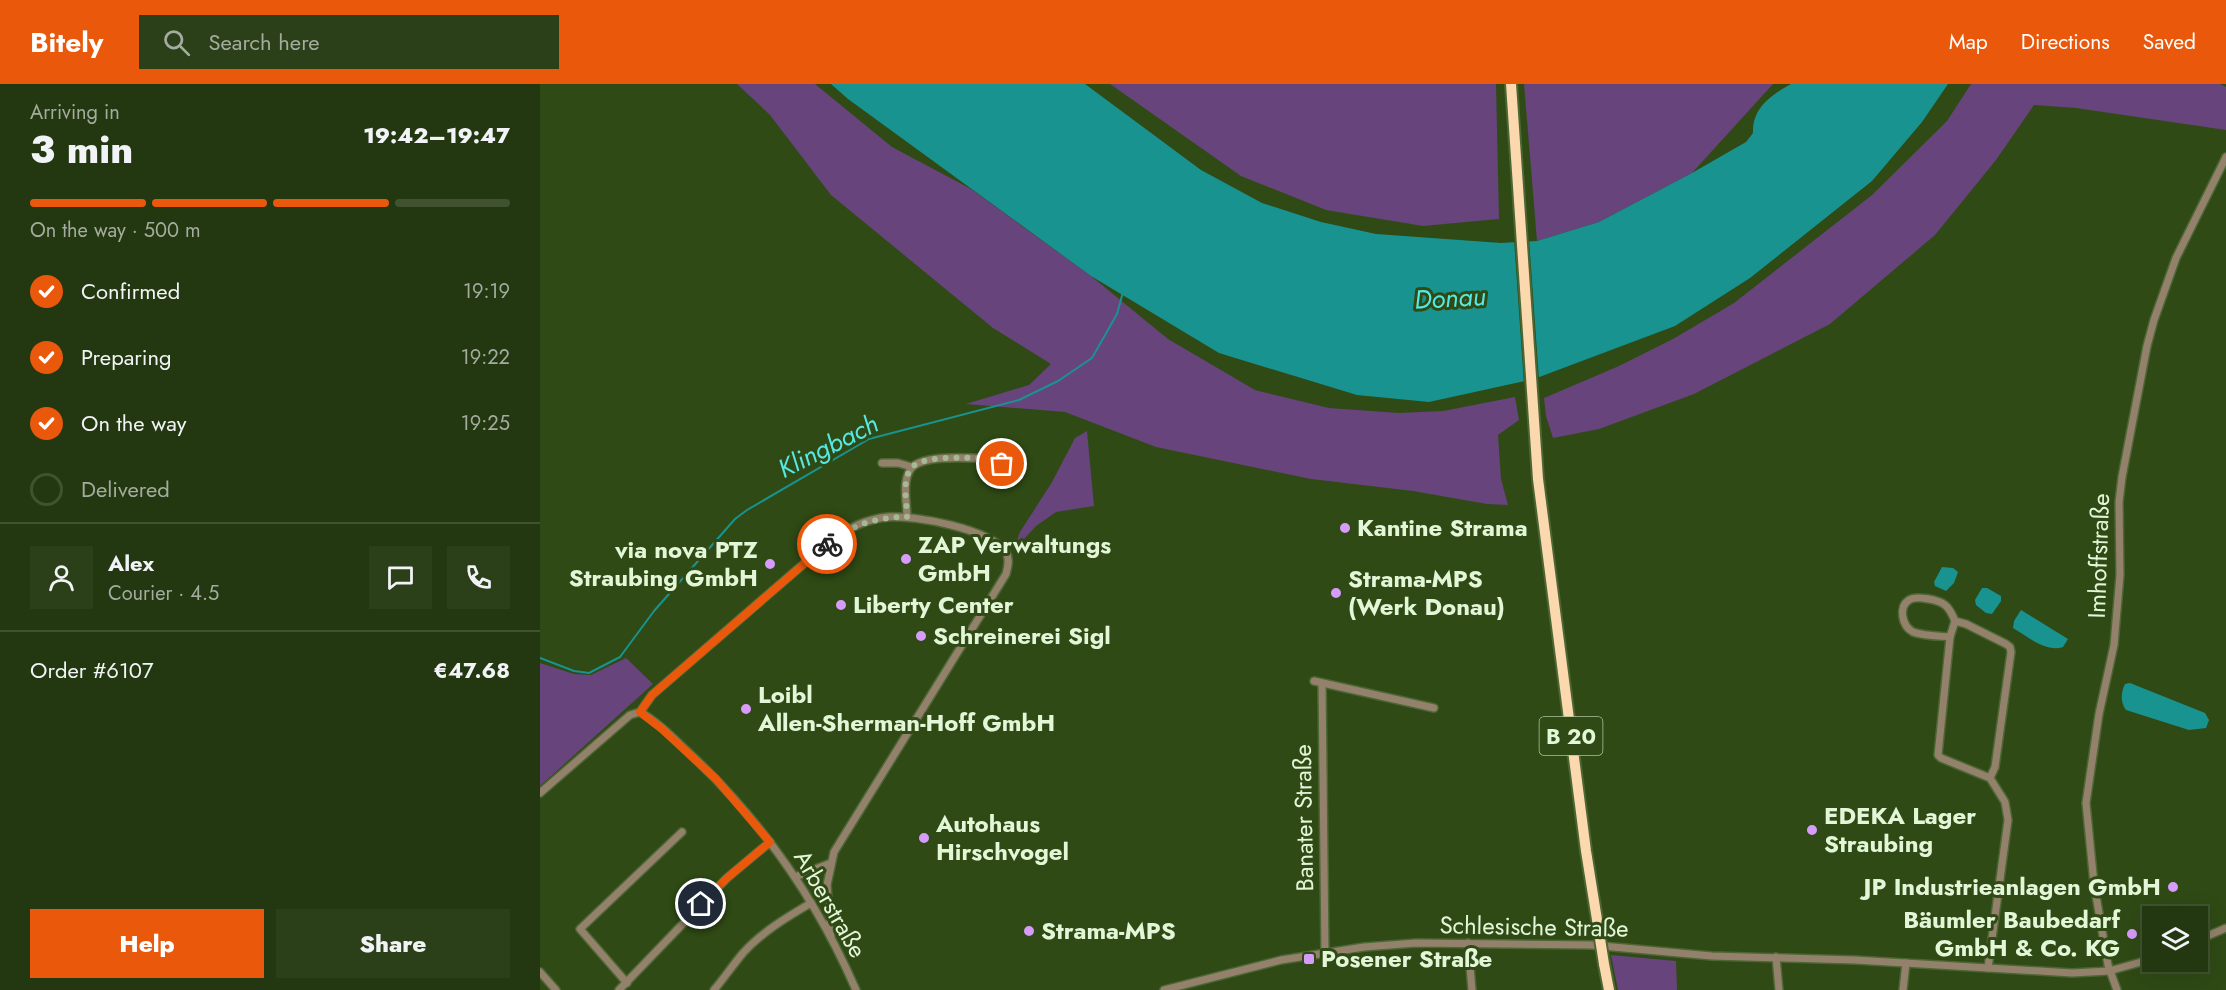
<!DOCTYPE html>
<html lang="en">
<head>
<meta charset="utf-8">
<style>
	:root { --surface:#233810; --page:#2b3f19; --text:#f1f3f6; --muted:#a3ac9f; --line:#405230; --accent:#ea580c }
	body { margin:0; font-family:Jost,sans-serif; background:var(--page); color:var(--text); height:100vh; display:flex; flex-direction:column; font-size:22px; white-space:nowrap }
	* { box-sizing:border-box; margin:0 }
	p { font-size:20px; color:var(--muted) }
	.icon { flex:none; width:33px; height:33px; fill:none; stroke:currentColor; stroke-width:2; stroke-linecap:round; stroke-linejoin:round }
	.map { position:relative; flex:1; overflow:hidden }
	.details { display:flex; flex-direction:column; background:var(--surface); width:540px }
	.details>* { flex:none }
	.controls { position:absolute; left:1602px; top:822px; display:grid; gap:12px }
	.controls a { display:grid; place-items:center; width:66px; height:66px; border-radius:0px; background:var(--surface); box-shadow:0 6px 24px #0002,0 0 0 2px var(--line); font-size:30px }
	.pin { position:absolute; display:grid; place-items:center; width:51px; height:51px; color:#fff; margin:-26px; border:3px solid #fff; border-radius:50%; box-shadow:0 2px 6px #0007 }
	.courier { position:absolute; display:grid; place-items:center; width:60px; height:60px; margin:-30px; border:4px solid #ea580c; border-radius:50%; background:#fff; color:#222; box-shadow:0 2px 8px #0007 }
	.overview em { font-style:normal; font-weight:800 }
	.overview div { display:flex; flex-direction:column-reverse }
	.overview { display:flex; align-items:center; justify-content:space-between; height:102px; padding:0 30px }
	h1 { font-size:39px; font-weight:800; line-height:45px }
	.bar { display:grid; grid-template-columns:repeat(4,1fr); gap:9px 6px; align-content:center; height:72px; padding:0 30px }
	.bar i { height:8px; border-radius:4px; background:var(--line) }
	.bar .active { background:var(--accent) }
	.bar p { grid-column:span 4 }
	.line { display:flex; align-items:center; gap:15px; padding:0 30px; border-top:2px solid var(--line) }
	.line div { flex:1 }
	.round { display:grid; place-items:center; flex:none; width:63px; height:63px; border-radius:0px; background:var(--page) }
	ol { padding:0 30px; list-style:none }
	li { display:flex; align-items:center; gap:18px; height:66px }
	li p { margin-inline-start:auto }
	li .icon { padding:6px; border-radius:50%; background:var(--accent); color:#fff; stroke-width:4 }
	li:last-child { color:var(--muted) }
	li i { width:33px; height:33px; border:3px solid var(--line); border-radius:50% }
	.action { display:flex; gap:12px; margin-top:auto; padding:12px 30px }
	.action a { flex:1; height:69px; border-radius:0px; background:var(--accent); color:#fff; font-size:24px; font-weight:800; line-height:69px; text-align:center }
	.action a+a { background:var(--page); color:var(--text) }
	header { display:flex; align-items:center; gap:36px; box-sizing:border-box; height:84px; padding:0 30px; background:var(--accent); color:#fff }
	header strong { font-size:28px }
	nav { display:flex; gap:33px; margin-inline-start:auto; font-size:21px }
	.search { width:420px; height:54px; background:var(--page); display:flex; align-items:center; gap:15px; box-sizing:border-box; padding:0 21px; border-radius:0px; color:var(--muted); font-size:22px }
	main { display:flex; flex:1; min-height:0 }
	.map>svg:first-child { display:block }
	.green { fill:#67447b }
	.water { fill:#189390 }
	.pier { fill:#2f4a15 }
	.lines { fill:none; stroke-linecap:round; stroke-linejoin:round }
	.stream { stroke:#189390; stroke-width:2 }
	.minor-casing { stroke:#4c6634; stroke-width:10 }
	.highway-casing { stroke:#4c6634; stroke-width:14 }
	.minor { stroke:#93816b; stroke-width:7 }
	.highway { stroke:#fbd8ad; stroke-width:10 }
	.highway-bridge-casing { stroke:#4c6634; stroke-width:14; stroke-linecap:butt }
	.highway-bridge { stroke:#fbd8ad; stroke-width:10 }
	.done { stroke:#a5ba94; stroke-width:6; stroke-dasharray:0 10.8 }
	.route { stroke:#ea580c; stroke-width:8 }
	.poi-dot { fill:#d79bf9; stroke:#2f4a15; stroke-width:2 }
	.labels { text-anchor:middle; stroke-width:6; stroke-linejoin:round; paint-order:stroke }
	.shield { fill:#2f4a15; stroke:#aec29e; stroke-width:1.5 }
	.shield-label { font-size:22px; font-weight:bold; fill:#e4f6d8 }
	.poi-label { font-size:24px; font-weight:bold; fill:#e4f6d8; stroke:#2f4a15; text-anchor:start }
	.street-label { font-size:24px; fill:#e4f6d8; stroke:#2f4a15 }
	.water-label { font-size:26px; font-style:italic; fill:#56e8e4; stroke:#2f4a15 }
</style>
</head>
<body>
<header>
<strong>Bitely</strong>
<div class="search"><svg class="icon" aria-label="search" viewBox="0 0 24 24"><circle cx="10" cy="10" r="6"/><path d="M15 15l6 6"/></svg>Search here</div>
<nav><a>Map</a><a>Directions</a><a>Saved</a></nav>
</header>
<main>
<section class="details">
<div class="overview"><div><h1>3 min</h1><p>Arriving in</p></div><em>19:42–19:47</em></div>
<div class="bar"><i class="active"></i><i class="active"></i><i class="active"></i><i></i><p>On the way · 500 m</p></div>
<ol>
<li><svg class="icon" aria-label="check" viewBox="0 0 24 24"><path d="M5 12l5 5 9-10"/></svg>Confirmed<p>19:19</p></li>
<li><svg class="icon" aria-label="check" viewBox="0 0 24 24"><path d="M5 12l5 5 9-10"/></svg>Preparing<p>19:22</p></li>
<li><svg class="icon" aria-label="check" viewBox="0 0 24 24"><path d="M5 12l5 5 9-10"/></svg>On the way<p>19:25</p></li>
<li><i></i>Delivered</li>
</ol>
<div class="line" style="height:108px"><a class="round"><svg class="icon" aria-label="person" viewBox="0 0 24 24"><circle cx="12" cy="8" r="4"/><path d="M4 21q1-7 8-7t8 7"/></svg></a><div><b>Alex</b><p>Courier · 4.5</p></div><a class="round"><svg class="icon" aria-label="chat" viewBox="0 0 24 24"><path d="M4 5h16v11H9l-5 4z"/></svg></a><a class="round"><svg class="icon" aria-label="phone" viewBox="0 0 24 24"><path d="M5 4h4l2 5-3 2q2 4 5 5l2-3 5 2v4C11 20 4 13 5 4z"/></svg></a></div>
<div class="line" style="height:78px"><div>Order #6107</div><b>€47.68</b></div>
<div class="action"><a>Help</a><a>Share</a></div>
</section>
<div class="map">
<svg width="1686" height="906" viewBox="0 0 1686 906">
	<rect width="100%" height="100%" fill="#2f4a15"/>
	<g class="green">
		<path d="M197 0H275L352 63 431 105 551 192 628 255 715 306 789 324 859 329 903 327 975 313 979 336 958 351 961 395 968 421 947 420 873 407 771 395 616 363 525 328 426 320 489 301 511 280 453 244 291 111 230 31Z"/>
		<path d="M570 0H956L959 135 883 142 786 126 701 92Z"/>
		<path d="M984 0H1233L1152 89 1059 138 997 157Z"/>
		<path d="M1431 0H1680L1686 3V46L1536 24 1494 21 1456 76 1395 151 1290 240 1154 310 1059 345 1013 354 1006 332 1004 314 1079 282 1133 255 1194 219 1332 111 1407 37Z"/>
		<path d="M547 347 554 422 516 428 496 442 473 467 480 448 512 398 535 354Z"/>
		<path d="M86 574 113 600 0 702V579L34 590 51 591Z"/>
		<path d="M1071 871 1136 877 1137 906H1078Z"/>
	</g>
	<g class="water">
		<path d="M291 0H545L661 86 722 119 781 138 836 150 961 159 997 157 1059 138 1152 89 1206 58 1213 49C1212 24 1231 11 1251 0H1408L1382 38 1332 97 1210 194 1135 242 994 295 889 318 817 311 679 269 551 192 308 15Z"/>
		<path d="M1402 483 1413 484 1418 488 1414 499 1406 507 1395 502 1394 498Z"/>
		<path d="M1442 504H1447L1461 512V517L1452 530 1446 529 1436 521 1435 516Z"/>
		<path d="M1481 526 1528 555 1523 563C1506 569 1487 552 1473 544L1474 537Z"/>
		<path d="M1590 599 1665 629 1669 636 1666 644 1649 646 1586 626C1580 618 1581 608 1585 600Z"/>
	</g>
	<path class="pier" d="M974 155H989L999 296 984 300Z"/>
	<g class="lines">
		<path class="stream" d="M0 574 34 587 49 589 80 573 114 527 195 435 207 426 329 355 479 316 518 297 552 274 577 230 583 208"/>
		<g class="minor-casing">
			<g id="minor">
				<circle cx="470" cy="375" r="9"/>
				<path d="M342 379H358L372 383"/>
				<path d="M367 433C367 419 362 399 370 386 380 368 441 375 461 375"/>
				<path d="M1410 553C1400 552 1383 552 1373 548 1362 542 1358 523 1369 516 1376 511 1399 516 1405 521 1410 525 1413 532 1415 537"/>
				<path d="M774 597 894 624"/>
				<path d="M782 599 785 868"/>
				<path d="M100 628 112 611 289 458C307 445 325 435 348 433 375 431 450 445 466 468 470 475 468 483 466 490L294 768 287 801 291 853"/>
				<path d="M100 628C118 638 134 655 149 669 221 736 277 816 316 906"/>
				<path d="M0 709 90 631 100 628"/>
				<path d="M255 793 291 779"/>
				<path d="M1658 856 1686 844"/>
				<path d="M928 859 932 906"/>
				<path d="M1236 873 1239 906"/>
				<path d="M1448 884 1468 736 1465 718 1450 694 1455 683 1471 568 1470 563 1466 560 1426 540 1415 537 1410 553 1398 671 1401 674 1450 694"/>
				<path d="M0 888 16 906"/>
				<path d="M87 899 40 845 142 748"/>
				<path d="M79 906 187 794 230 758"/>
				<path d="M174 906C184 894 193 881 203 869 222 848 247 833 271 819"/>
				<path d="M624 906 741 876 824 863 876 859 1051 861 1172 872 1315 876 1532 889 1569 887 1612 875"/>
				<path d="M1363 906 1366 879"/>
				<path d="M1577 906 1568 881 1554 800 1546 719 1559 630 1574 561 1580 491 1579 418 1582 393 1607 262 1614 236 1636 174 1686 73"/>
			</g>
		</g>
		<g class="highway-casing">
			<g id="highway">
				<path d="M971 0 998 395 1046 767 1058 842"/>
				<path d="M1064 880 1069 906"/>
			</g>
		</g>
		<use href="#minor" class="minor"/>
		<use href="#highway" class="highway"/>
		<g class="highway-bridge-casing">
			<path id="highway-bridge" d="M1058 842 1064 880"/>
		</g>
		<use href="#highway-bridge" class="highway-bridge"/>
	</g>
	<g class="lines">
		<path class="done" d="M287 460C312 441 336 433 367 433 367 419 362 399 370 386 380 368 441 375 461 375L462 380"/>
		<path class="route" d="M161 820 187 794 230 758 176 695 122 645 100 628 112 611 287 460"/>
	</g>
	<g class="poi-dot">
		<circle cx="805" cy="444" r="6"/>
		<circle cx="366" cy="475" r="6"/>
		<circle cx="230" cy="480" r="6"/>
		<circle cx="796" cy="509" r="6"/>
		<circle cx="301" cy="521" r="6"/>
		<circle cx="381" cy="552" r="6"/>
		<circle cx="206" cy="625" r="6"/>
		<circle cx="1272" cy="746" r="6"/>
		<circle cx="384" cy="754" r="6"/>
		<circle cx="1633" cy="803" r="6"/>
		<circle cx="489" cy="847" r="6"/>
		<circle cx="1592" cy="850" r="6"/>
		<rect x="763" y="869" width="12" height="12" rx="3"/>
	</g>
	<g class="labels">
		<rect class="shield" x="999.5" y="633" width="63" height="38" rx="4.5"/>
		<g class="shield-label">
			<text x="1031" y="660">B 20</text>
		</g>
		<g class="poi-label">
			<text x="817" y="452">Kantine Strama</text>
			<text x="378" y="469">ZAP Verwaltungs<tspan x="378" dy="28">GmbH</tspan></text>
			<text x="218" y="474" text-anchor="end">via nova PTZ<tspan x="218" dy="28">Straubing GmbH</tspan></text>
			<text x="808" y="503">Strama-MPS<tspan x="808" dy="28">(Werk Donau)</tspan></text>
			<text x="313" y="529">Liberty Center</text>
			<text x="393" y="560">Schreinerei Sigl</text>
			<text x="218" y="619">Loibl<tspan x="218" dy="28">Allen-Sherman-Hoff GmbH</tspan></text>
			<text x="1284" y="740">EDEKA Lager<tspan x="1284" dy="28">Straubing</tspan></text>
			<text x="396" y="748">Autohaus<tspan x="396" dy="28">Hirschvogel</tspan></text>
			<text x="1621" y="811" text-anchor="end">JP Industrieanlagen GmbH</text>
			<text x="1580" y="844" text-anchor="end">Bäumler Baubedarf<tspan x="1580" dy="28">GmbH &amp; Co. KG</tspan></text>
			<text x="501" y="855">Strama-MPS</text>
			<text x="781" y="883">Posener Straße</text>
		</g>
		<g class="street-label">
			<text transform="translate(1559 472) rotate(-88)" y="8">Imhoffstraße</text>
			<text transform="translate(764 734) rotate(-91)" y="8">Banater Straße</text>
			<text transform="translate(290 820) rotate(60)" y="8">Arberstraße</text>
			<text transform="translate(994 843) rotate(1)" y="8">Schlesische Straße</text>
		</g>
		<g class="water-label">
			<text transform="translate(910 214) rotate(-3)" y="9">Donau</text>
			<text transform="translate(288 362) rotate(-27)" y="9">Klingbach</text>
		</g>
	</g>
</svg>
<div class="controls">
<a><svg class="icon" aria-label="layers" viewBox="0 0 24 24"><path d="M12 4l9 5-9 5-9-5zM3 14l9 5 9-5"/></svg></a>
</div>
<div class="pin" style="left:462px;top:380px;background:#ea580c"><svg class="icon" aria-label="bag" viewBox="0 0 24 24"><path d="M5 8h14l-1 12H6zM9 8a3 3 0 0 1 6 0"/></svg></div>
<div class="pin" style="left:161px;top:820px;background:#1f2937"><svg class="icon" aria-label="home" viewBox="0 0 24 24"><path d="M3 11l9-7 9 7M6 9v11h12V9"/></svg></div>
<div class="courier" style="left:287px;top:460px"><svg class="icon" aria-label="bike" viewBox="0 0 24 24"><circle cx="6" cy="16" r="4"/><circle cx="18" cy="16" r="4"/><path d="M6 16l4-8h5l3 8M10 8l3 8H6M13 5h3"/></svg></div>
</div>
</main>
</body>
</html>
